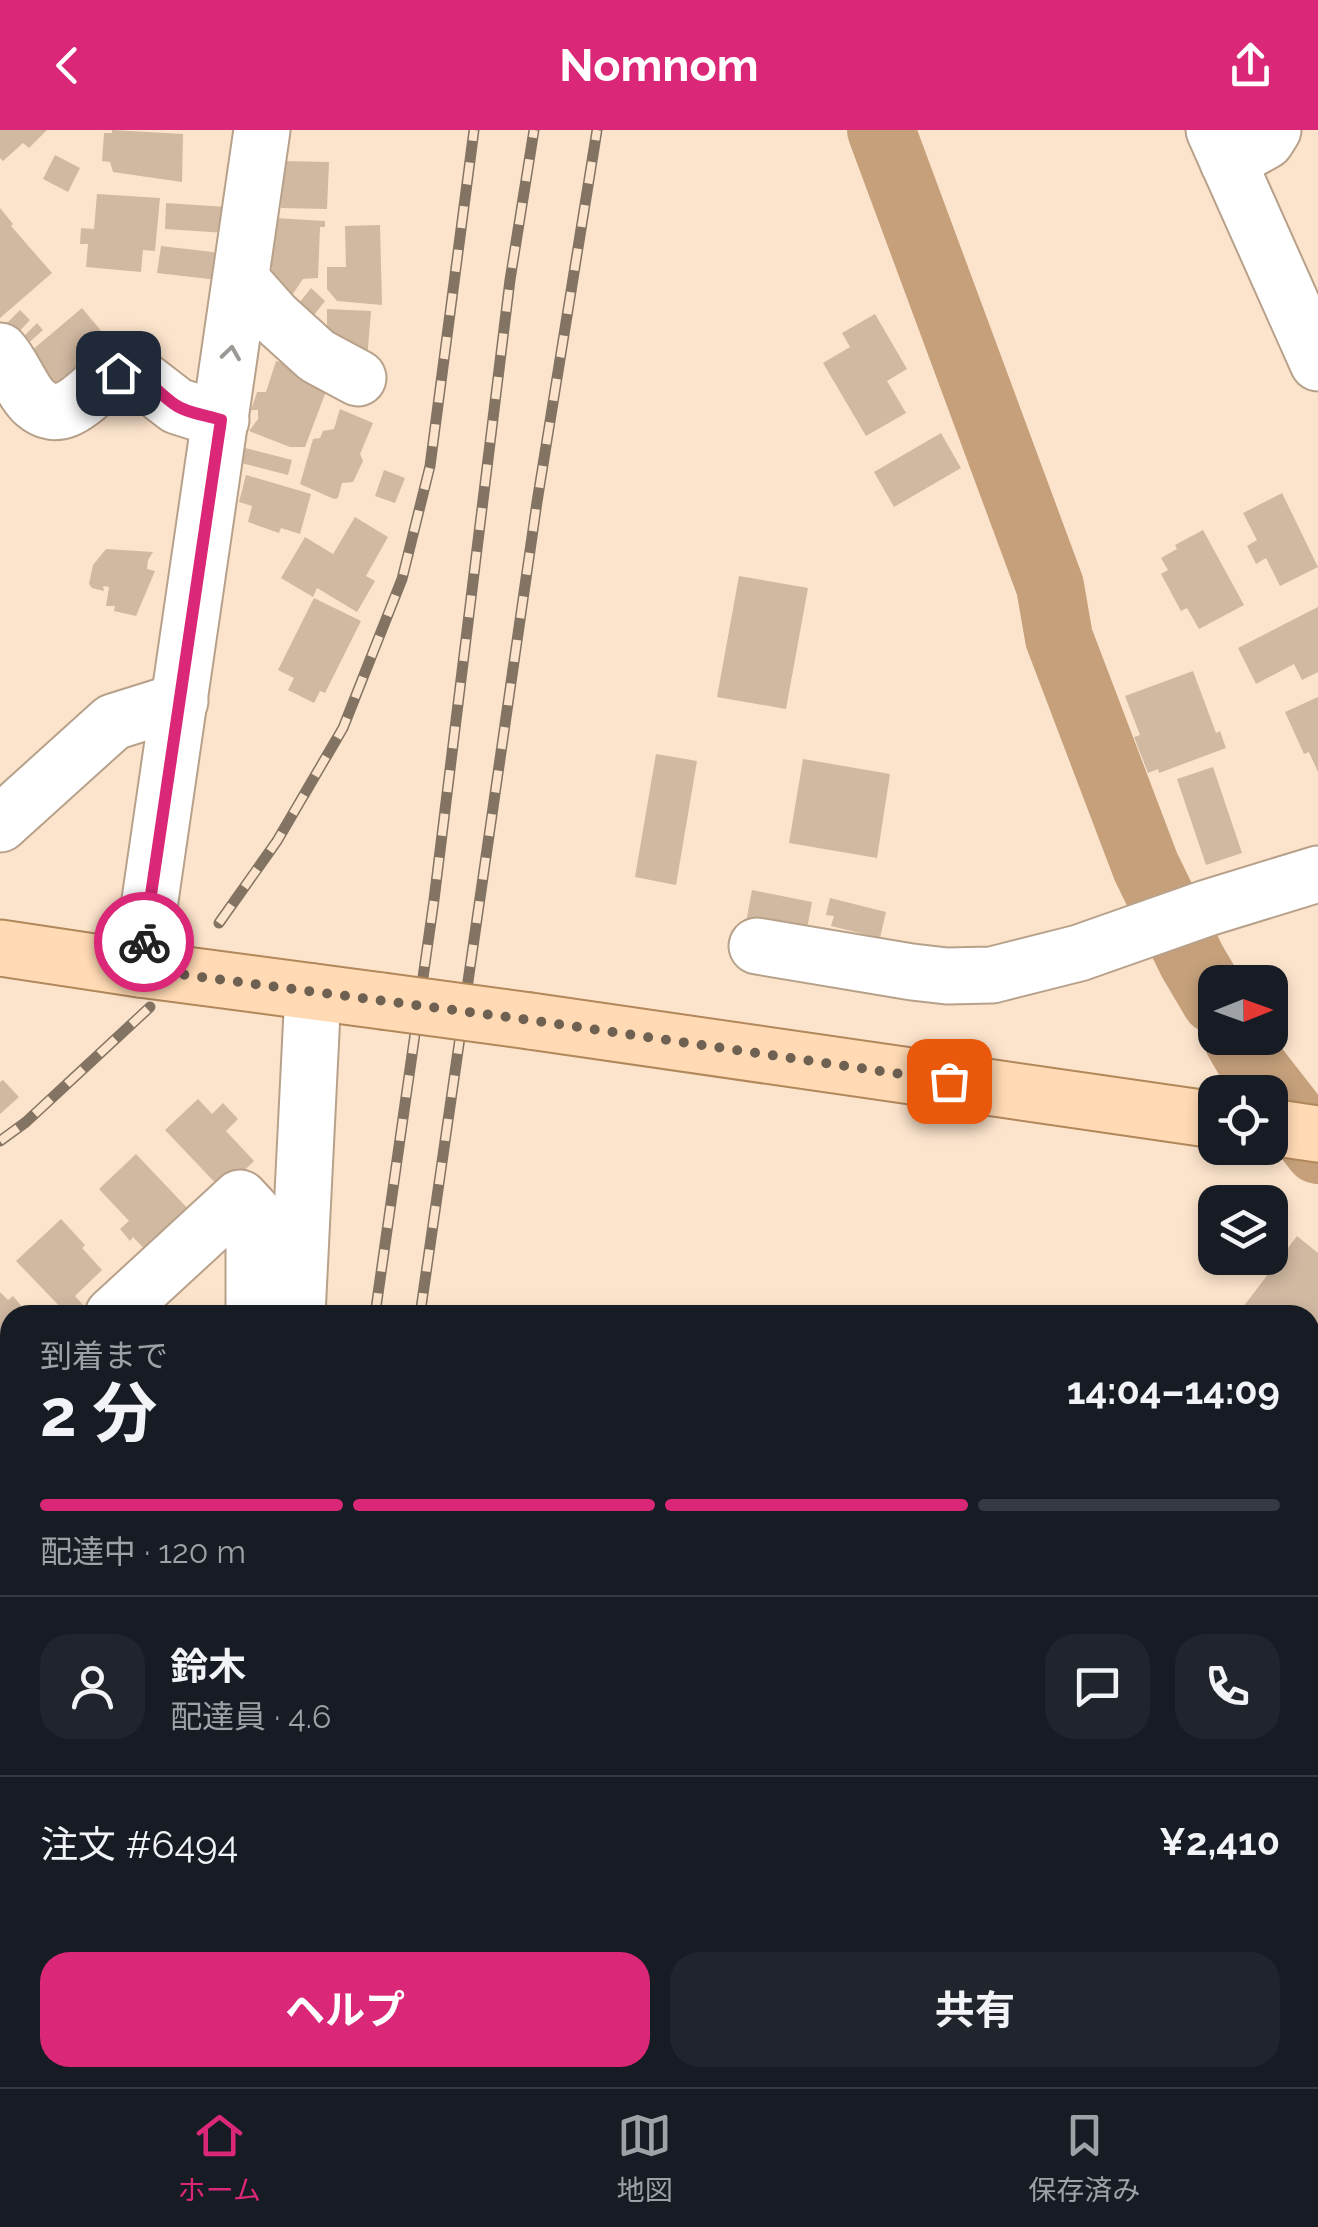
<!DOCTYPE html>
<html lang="ja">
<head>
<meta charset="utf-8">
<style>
	:root { --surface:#171b24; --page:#20242c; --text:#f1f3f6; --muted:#9ea1a6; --line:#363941; --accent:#db2777 }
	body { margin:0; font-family:Raleway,"Noto Sans JP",sans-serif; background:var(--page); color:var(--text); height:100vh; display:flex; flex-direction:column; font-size:38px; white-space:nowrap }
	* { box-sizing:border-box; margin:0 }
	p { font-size:32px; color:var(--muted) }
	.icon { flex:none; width:55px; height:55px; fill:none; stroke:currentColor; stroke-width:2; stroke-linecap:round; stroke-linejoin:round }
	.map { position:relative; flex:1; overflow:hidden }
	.drawer { position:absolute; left:0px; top:1175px; width:1320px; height:782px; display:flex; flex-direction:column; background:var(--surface); border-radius:30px 30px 0 0; box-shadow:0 5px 15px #0003 }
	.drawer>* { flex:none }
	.needle { width:65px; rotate:89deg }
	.fabs { position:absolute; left:1198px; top:835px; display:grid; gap:20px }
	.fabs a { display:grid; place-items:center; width:90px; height:90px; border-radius:20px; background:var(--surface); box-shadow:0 5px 15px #0003; font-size:50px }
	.pin { position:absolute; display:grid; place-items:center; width:85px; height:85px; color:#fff; margin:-42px; border-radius:20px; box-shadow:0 5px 15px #0006 }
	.courier { position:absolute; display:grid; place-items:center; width:100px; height:100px; margin:-50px; border:8px solid #db2777; border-radius:50%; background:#fff; color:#222; box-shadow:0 2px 12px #0007 }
	.head em { font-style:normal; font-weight:700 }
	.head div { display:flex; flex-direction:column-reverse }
	.head { display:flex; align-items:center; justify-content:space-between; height:170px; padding:0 40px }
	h1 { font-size:65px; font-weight:700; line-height:75px }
	.bar { display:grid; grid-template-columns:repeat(4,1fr); gap:15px 10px; align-content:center; height:120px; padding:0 40px }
	.bar i { height:12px; border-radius:8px; background:var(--line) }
	.bar .current { background:var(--accent) }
	.bar p { grid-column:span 4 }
	.line { display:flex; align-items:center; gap:25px; padding:0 40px; border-top:2px solid var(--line) }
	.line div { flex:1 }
	.round { display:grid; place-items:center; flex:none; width:105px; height:105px; border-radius:30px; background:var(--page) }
	.cta { display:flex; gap:20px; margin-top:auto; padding:20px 40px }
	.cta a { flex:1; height:115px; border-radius:30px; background:var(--accent); color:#fff; font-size:40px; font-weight:700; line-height:115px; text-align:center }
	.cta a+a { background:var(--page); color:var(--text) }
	header { display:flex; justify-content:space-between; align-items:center; height:130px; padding:0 40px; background:var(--accent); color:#fff; font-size:45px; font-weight:700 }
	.tabs { display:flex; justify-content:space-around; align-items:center; height:140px; border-top:2px solid var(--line); background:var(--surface); font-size:28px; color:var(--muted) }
	.tabs a { display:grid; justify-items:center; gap:5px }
	.tabs .current { color:var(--accent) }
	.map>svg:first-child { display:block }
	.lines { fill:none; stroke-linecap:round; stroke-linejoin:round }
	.river { stroke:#c5a07b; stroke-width:68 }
	.building { fill:#d0b8a1 }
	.minor-casing { stroke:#b8a18a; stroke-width:59 }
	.major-casing { stroke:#b2875a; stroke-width:59 }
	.minor { stroke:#fff; stroke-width:55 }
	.major { stroke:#ffdab4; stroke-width:55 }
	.rail-casing { stroke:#837363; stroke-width:11 }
	.rail { stroke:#fce4cc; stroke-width:8; stroke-dasharray:22; stroke-linecap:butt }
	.major-bridge-casing { stroke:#b2875a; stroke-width:59; stroke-linecap:butt }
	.major-bridge { stroke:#ffdab4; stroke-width:55 }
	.oneway { stroke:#9c9894 }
	.done { stroke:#6f6152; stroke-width:10; stroke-dasharray:0 18 }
	.route { stroke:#db2777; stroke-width:12 }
</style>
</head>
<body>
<header><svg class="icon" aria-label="back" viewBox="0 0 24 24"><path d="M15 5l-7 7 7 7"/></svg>Nomnom<svg class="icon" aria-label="share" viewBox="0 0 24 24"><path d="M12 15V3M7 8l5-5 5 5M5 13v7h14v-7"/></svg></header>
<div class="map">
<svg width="1318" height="1957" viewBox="0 0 1318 1957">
	<rect width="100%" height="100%" fill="#fce4cc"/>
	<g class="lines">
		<g class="river">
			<path d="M881 0 1050 456 1059 508 1146 737 1192 831 1215 870"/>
			<path d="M1237 908 1255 939 1318 1020"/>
		</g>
	</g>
	<g class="building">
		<path d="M0 0H47L29 18 23 13 3 31 0 28Z"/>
		<path d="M112 0 183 4 182 52 113 42 110 32 102 31 104 3H112Z"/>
		<path d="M55 25 80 38 68 62 43 49Z"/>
		<path d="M282 31 329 32 327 79 281 78Z"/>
		<path d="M97 64 160 68 155 121 143 120 141 142 86 137 88 114H80L81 98 94 99Z"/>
		<path d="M166 73 227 77 226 103 165 99Z"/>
		<path d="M0 78 13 94 11 96 52 143 0 188Z"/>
		<path d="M275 88 325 91V97H320L318 148 303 149 288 171 271 150Z"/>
		<path d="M380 95 382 175 337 171 327 159V137H346L345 96Z"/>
		<path d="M161 116 221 123 218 150 157 143Z"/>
		<path d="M311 158 325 171 307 194 293 181Z"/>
		<path d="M82 178 112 214 54 263 24 227Z"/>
		<path d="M327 179 371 181 367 230 327 210Z"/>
		<path d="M20 180 30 190 9 212 0 200Z"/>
		<path d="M875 184 907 239 887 251 906 283 866 306 823 233 850 217 842 203Z"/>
		<path d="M37 193 43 200 23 218 18 212Z"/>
		<path d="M276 231 302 239 328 256 305 317H290L249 301 258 289V280H251L257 262H266Z"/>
		<path d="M340 279 373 293 360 324 363 331 353 352 342 353 338 368 334 369 300 354 313 309 320 308 323 301 334 299Z"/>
		<path d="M941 303 961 338 894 377 874 342Z"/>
		<path d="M241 317 292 330 288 345 237 332Z"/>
		<path d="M384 340 405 348 395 373 375 366Z"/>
		<path d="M246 345 311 364 300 404 281 398 279 403 248 392 252 376 239 372Z"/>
		<path d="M1282 363 1318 437 1280 456 1266 428 1256 434 1247 416 1257 410 1243 383Z"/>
		<path d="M355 387 388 407 366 446 375 451 357 482 317 458 313 467 281 448 305 407 333 424Z"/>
		<path d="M1203 400 1244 475 1199 499 1187 478 1181 481 1161 444 1168 440 1161 428 1177 419 1175 415Z"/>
		<path d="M106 419 153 422 148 430 147 439 155 441 136 486 114 481 115 476H106L109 457 103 456 104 461 92 458 89 454 93 435Z"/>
		<path d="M739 446 808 458 786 579 717 567Z"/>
		<path d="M314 468 361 491 325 563 320 561 314 573 288 560 294 548 278 540Z"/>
		<path d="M1318 477V542L1302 550 1294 534 1256 554 1238 518Z"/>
		<path d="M1193 541 1216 603 1220 601 1226 618 1159 643 1158 639 1148 643 1134 607 1140 605 1125 566Z"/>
		<path d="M1318 567V642L1309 622 1304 624 1285 582Z"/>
		<path d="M656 624 697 631 676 755 635 747Z"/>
		<path d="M803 629 890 644 877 728 789 713Z"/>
		<path d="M1213 637 1242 723 1206 735 1177 649Z"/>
		<path d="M752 760 812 772 804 815 744 803Z"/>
		<path d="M830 768 886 782 880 808 831 796 834 786 826 785Z"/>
		<path d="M3 950 19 967 0 984V952Z"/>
		<path d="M198 969 212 984 223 973 238 989 226 1001 254 1031 223 1061 165 1000Z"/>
		<path d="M136 1024 190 1081 151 1126 133 1107 130 1111 120 1099 129 1091 99 1059Z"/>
		<path d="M61 1089 85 1115 82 1118 102 1140 75 1166 83 1175 71 1185H68L16 1131Z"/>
		<path d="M1297 1106 1318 1123V1255L1310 1248V1185H1237Z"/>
		<path d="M0 1162 8 1170 13 1166 29 1185H10V1251L0 1260Z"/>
		<path d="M1318 1757V1900L1310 1907V1764Z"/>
		<path d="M10 1796V1847L0 1857V1806Z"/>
		<path d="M6 1901 10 1905V1945L0 1934V1916L7 1910 3 1905Z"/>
		<path d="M1104 1948H1264L1253 1957H1093Z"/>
	</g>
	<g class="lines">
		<g class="minor-casing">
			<g id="minor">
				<path d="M1214 0 1318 233"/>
				<path d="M1228 32 1266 11 1273 0"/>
				<path d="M242 151 274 187 317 226 358 248"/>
				<path d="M0 221C13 235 23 263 35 273 67 301 92 253 117 243 118 243 132 242 133 242L177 276 221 290"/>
				<path d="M0 694 113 592 180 571"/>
				<path d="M757 816 912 842 947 846 992 845 1079 823 1207 778 1318 744"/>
				<path d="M140 839 262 0"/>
				<path d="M113 1185 240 1068 254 1083V1185"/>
				<path d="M297 1185 313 862"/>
				<path d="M0 1289 10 1280"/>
				<path d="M0 1878 10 1869"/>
				<path d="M787 1948 795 1957"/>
				<path d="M221 1957 222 1948"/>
				<path d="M362 1957 363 1948"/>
			</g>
		</g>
		<g class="major-casing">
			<g id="major">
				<path d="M0 818 140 839 382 871"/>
				<path d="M530 891 1215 990"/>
				<path d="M1270 997 1318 1004"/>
			</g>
		</g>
		<use href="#minor" class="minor"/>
		<use href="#major" class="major"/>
		<g class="rail-casing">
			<g id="rail">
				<path d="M219 793 277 711 343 598 402 449 430 336 474 0"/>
				<path d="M0 1011 26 992 150 877"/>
				<path d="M375 1185 434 770 510 150 534 0"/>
				<path d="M420 1185 537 372 597 0"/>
				<path d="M279 1957 280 1948"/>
				<path d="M316 1957 317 1948"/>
			</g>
		</g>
		<use href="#rail" class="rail"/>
		<g class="major-bridge-casing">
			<path id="major-bridge" d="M382 871 530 891"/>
		</g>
		<use href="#major-bridge" class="major-bridge"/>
	</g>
	<defs><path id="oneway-chevron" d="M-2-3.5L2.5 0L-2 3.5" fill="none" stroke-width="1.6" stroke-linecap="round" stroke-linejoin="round" transform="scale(2.5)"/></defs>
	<use class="oneway" href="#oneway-chevron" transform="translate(231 223) rotate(-82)"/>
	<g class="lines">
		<path class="done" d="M144 812 140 839 530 890 949 951"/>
		<path class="route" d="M118 243C147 242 152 259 174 274 186 283 206 285 221 290L144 812"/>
	</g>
</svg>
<div class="fabs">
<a><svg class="needle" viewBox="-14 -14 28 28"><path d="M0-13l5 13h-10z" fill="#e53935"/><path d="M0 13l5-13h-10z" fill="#9ea1a6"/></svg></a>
<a><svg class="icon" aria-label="locate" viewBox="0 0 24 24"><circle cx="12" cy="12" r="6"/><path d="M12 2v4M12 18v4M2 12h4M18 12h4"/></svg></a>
<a><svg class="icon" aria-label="layers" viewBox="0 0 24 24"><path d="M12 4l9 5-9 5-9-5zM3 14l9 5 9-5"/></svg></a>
</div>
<div class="pin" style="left:949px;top:951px;background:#ea580c"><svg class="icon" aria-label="bag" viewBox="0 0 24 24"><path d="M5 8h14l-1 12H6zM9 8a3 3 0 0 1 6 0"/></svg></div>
<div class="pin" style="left:118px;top:243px;background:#1f2937"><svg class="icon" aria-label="home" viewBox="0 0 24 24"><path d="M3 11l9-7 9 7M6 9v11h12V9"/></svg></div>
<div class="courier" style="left:144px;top:812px"><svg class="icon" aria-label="bike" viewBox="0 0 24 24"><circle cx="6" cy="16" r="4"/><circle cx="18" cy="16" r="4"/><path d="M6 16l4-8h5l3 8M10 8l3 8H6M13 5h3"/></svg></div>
<section class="drawer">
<div class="head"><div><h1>2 分</h1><p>到着まで</p></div><em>14:04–14:09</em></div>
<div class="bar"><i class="current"></i><i class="current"></i><i class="current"></i><i></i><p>配達中 · 120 m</p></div>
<div class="line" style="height:180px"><a class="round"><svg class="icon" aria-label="person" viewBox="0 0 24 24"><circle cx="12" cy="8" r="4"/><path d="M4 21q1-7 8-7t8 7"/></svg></a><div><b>鈴木</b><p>配達員 · 4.6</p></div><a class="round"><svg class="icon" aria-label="chat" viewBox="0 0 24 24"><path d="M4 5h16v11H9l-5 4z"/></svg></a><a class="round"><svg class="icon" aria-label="phone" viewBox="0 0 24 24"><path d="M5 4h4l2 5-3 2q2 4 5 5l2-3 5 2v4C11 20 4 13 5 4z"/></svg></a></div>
<div class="line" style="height:130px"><div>注文 #6494</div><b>¥2,410</b></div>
<div class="cta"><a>ヘルプ</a><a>共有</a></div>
</section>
</div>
<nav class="tabs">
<a class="current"><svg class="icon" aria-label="home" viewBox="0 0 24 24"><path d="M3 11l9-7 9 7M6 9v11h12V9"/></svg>ホーム</a>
<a><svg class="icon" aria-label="map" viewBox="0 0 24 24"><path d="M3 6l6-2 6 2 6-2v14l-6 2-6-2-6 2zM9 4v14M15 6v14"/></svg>地図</a>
<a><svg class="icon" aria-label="saved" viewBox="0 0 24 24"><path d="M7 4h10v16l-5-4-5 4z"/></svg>保存済み</a>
</nav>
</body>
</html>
